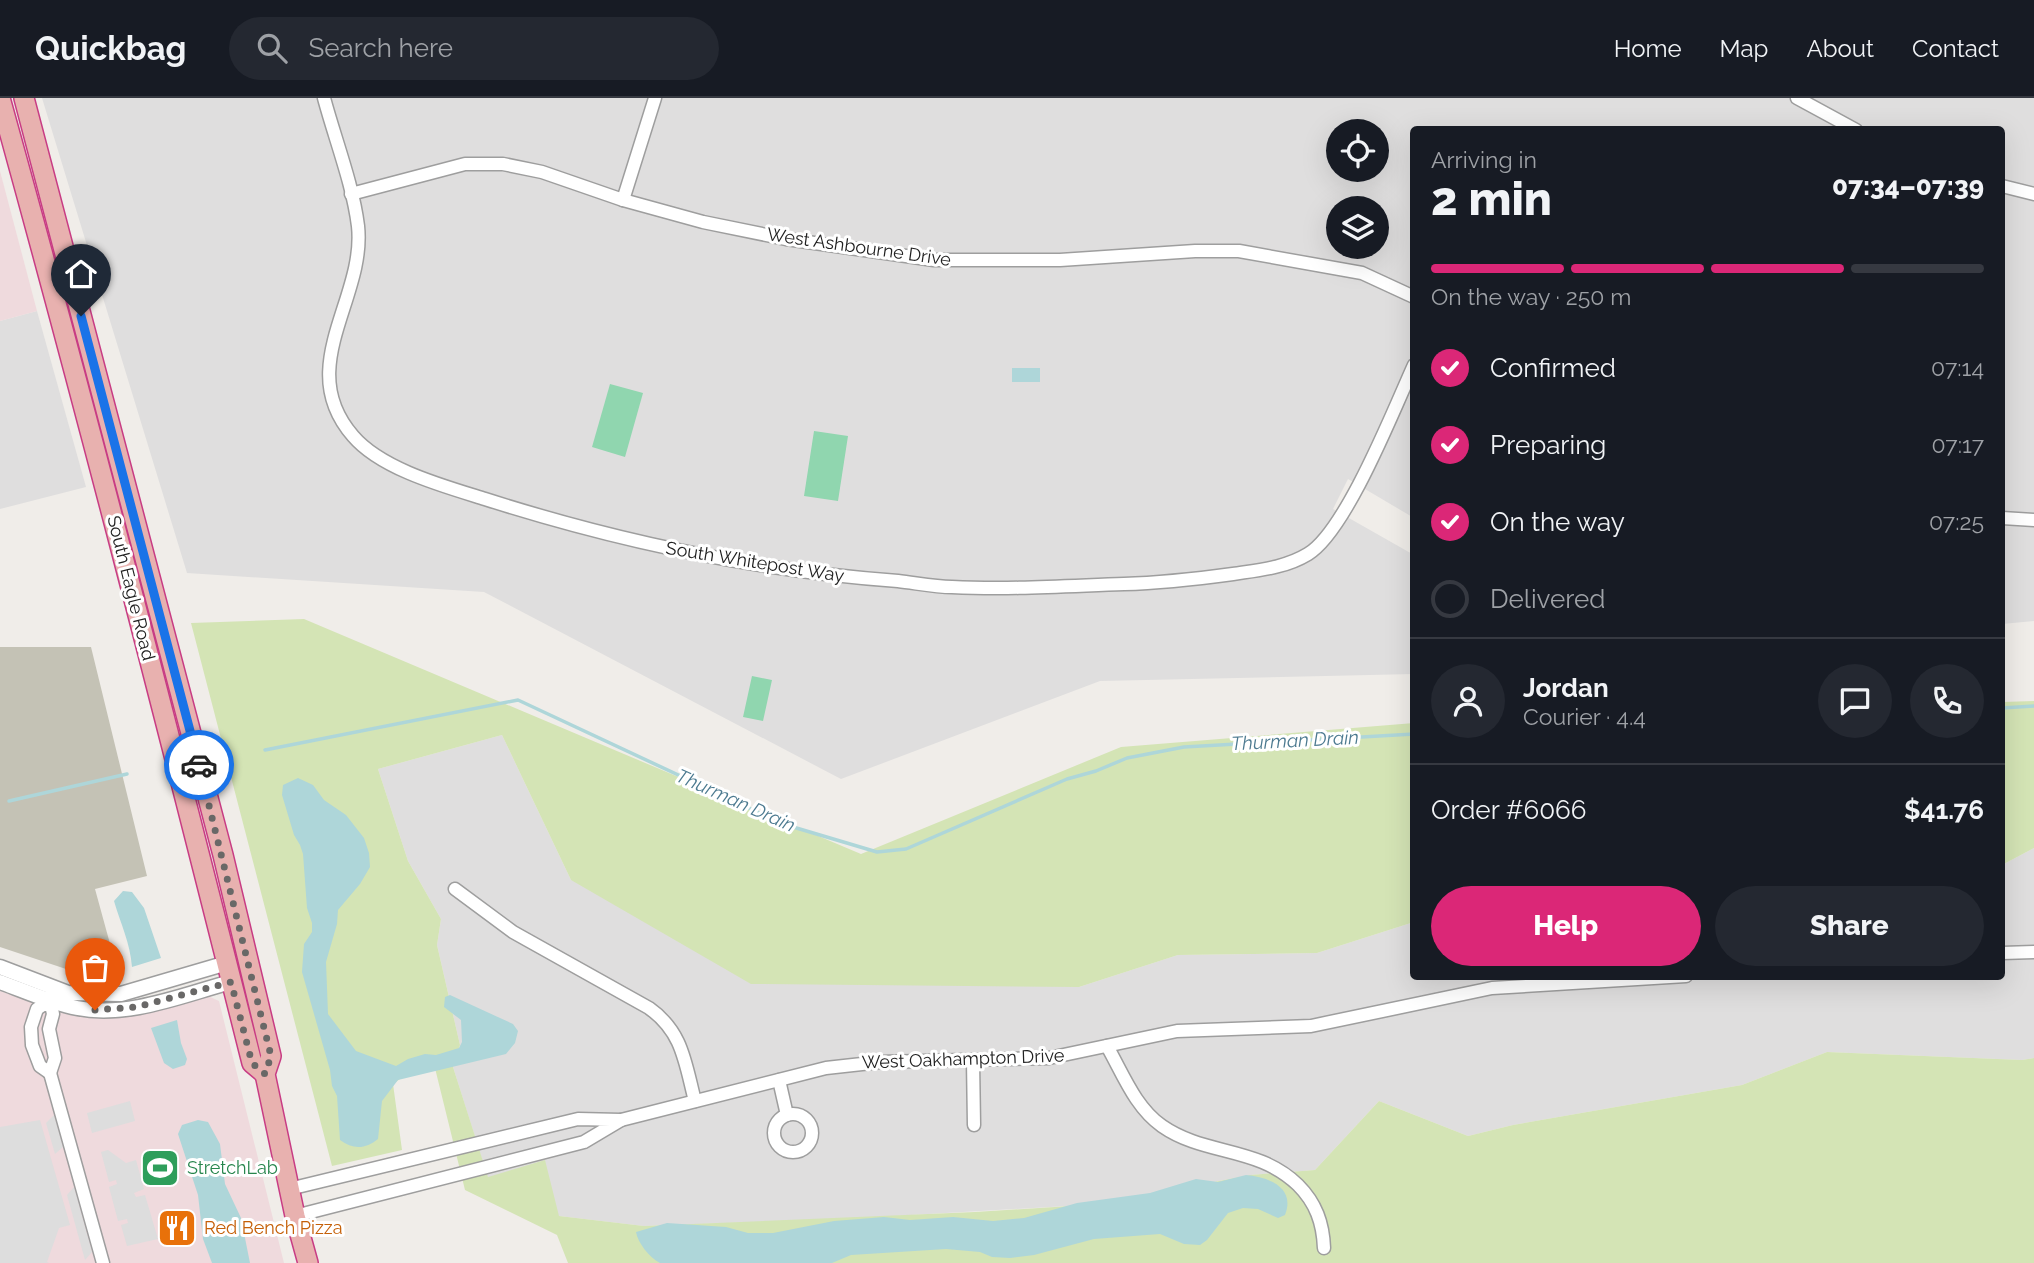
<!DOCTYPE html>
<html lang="en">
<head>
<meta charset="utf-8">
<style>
	:root { --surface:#171b24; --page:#242831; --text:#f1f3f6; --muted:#9ea1a6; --line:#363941; --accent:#db2777 }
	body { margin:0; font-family:Raleway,sans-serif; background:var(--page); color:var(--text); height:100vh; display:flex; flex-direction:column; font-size:26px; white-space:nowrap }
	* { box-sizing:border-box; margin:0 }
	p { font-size:23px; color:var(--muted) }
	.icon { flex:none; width:38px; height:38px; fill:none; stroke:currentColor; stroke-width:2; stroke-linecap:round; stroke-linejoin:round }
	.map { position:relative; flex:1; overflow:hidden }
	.sheet { position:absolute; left:1410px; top:28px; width:595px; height:854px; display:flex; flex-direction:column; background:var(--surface); border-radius:7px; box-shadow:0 7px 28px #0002 }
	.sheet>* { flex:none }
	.fabs { position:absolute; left:1326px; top:21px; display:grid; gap:14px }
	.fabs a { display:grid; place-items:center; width:63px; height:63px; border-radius:50%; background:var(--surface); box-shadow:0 7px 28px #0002; font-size:35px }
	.pin { position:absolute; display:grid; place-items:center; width:60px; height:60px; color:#fff; margin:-72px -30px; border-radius:50% 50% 50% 0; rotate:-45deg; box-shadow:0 0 7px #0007 }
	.pin .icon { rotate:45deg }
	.courier { position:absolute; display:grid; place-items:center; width:70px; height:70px; margin:-35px; border:5px solid #1a73e8; border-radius:50%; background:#fff; color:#222; box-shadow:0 2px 9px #0007 }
	.headline em { font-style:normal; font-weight:800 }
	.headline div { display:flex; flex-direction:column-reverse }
	.headline { display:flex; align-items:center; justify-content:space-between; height:119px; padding:0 21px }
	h1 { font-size:46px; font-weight:800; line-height:52px }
	.bar { display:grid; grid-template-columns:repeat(4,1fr); gap:10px 7px; align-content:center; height:84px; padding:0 21px }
	.bar i { height:9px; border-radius:5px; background:var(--line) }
	.bar .on { background:var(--accent) }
	.bar p { grid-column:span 4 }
	.line { display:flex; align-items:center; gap:18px; padding:0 21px; border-top:2px solid var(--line) }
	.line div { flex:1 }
	.round { display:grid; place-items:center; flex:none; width:74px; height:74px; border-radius:37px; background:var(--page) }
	ol { padding:0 21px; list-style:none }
	li { display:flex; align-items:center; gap:21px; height:77px }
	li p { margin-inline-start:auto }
	li .icon { padding:7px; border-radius:50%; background:var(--accent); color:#fff; stroke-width:4 }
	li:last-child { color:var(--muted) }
	li i { width:38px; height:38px; border:4px solid var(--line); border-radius:50% }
	.primary-button { display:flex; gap:14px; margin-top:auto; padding:14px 21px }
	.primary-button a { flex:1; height:80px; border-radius:42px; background:var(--accent); color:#fff; font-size:28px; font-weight:800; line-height:80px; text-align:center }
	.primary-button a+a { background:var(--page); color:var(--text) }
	header { display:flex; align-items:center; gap:42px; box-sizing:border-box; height:98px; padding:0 35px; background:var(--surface); border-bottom:2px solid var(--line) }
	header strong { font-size:33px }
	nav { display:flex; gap:38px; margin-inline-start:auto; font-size:24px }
	.search { width:490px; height:63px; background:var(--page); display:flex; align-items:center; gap:18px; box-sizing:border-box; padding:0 24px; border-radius:38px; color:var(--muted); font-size:26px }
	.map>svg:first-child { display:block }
	.residential { fill:#dfdede; fill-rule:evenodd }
	.commercial { fill:#efdadd }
	.construction { fill:#c4c2b5 }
	.grass { fill:#d4e4b5 }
	.pitch { fill:#90d6af }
	.parking { fill:#ddd }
	.water { fill:#aed6d9 }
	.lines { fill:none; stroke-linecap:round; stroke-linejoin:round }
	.stream { stroke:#aed6d9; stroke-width:3.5 }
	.minor-casing { stroke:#9e9e9e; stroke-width:15 }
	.tertiary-casing { stroke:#9e9e9e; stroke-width:17 }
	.trunk-casing { stroke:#c83c84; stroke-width:22 }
	.minor { stroke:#fff; stroke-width:12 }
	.tertiary { stroke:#fff; stroke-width:14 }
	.trunk { stroke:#e8b1af; stroke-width:19 }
	.done { stroke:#696867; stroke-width:7; stroke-dasharray:0 12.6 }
	.route { stroke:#1a73e8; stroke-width:9 }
	.labels { text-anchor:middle; stroke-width:6; stroke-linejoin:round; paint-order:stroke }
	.street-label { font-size:18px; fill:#212121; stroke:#fff }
	.leisure-label { font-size:18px; fill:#27864d; stroke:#fff; text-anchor:start }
	.food-label { font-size:18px; fill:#c56008; stroke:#fff; text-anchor:start }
	.water-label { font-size:19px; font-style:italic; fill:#4c7a90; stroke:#fff }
</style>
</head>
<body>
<header>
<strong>Quickbag</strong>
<div class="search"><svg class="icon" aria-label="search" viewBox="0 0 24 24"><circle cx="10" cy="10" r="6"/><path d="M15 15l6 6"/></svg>Search here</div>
<nav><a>Home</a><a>Map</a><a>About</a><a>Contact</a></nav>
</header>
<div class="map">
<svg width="2034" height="1165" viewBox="0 0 2034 1165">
	<rect width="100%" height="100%" fill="#f0ede9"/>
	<g class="residential">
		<path d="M42 0H2034V523L2002 526V32H1414V420L1348 381 1333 411 1414 457V576L1100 583 841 681 484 494 187 475ZM1339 33H1377V72H1339ZM1339 110H1377V149H1339Z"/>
		<path d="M37 213 86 389 0 411V223Z"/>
		<path d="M502 637 571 782 1079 889 1178 857 1317 855 1414 824V878H2002V767L2034 750V960L2022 962 1827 954 1742 987 1513 1027 1468 1038 1379 1003 1315 1072 1250 1077 1101 1106 843 1121 644 1128 559 1118 488 1080 453 969 460 947 437 847 441 821 408 763 378 671Z"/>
	</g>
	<g class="commercial">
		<path d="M0 73 37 213 0 223Z"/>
		<path d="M0 893 66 916 94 919 125 918 208 898 219 903 284 1165H0Z"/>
	</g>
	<path class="construction" d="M0 549H91L147 778 95 791 118 875 84 877 0 849Z"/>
	<g class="grass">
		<path d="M304 521 861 756 1121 649 1414 625V824L1317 855 1178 857 1079 889 751 886 571 782 502 637 378 671 408 763 441 821 437 847 460 947 453 969 488 1079 545 1062 559 1118 644 1128 975 1114 1101 1106 1250 1077 1315 1072 1379 1003 1468 1038 1513 1027 1742 987 1827 954 2022 962 2034 960V1165H568L557 1137 465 1092 432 958 393 986 402 1052 332 1068 191 525Z"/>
		<path d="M2034 603V750L2002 767V604Z"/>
	</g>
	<g class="pitch">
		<path d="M610 286 643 295 625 359 592 349Z"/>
		<path d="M814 333 848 338 838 403 804 398Z"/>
		<path d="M752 578 772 582 763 623 743 619Z"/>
	</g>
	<g class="parking">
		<path d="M130 1003 135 1023 92 1035 87 1015Z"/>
		<path d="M54 1017 63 1049 55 1056 46 1025Z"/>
		<path d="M40 1022 70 1127 59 1130 47 1164 49 1165H0V1029Z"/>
		<path d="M108 1052 126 1065 136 1062 144 1091 134 1095 136 1099 145 1097 158 1141 127 1148 121 1127 128 1125 127 1121 118 1123 109 1089 117 1086 116 1082 109 1084 101 1054Z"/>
		<path d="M74 1089 92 1154 85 1162 67 1097Z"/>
	</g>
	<g class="water">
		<rect x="1012" y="270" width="28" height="14"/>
		<path d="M298 680 313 687 324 702 346 717 364 740 369 755 370 769 360 786 338 812 337 826 326 864 328 916 356 953 396 968 408 961 425 956 436 957 459 950 462 944 461 922 444 909 445 899 450 897 513 926 518 933 515 945 506 956 398 982 382 1003 378 1041C366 1051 353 1052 340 1042L337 998 332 988 330 972 302 874 304 846 312 834V825L307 810 303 756 300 747 294 737 282 697 283 687Z"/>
		<path d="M123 793 132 794 144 810 161 860 132 869C130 844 121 827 114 803Z"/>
		<path d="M177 922 181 945 187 961 185 967 173 971 164 965 151 930Z"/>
		<path d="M198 1022 208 1024 220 1046 225 1086 241 1120 250 1165H212L203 1141 198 1097 178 1036 182 1027Z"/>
		<path d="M1246 1077C1268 1079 1296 1089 1285 1117L1278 1120 1258 1111 1243 1110 1228 1115 1207 1142 1200 1147 1184 1146 1160 1136 1094 1141 1034 1157 1010 1160 992 1159 980 1154 946 1151 851 1157 832 1165H660C649 1159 638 1145 636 1134L667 1125 726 1129 748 1135H773L834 1123 884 1119 910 1122 953 1119 993 1123 1024 1120 1077 1105 1150 1095 1196 1081 1218 1084Z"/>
	</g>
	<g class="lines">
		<g class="stream">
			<path d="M2002 610 2034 608"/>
			<path d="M265 652 518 602 783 726 877 754 906 751 1067 681 1096 673 1127 660 1184 649 1414 636"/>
			<path d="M9 703 127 676"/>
		</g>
		<g class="minor-casing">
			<g id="minor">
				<path d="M324 0C335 41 353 87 358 128 366 201 293 269 353 338 381 371 443 388 485 401 620 444 756 473 898 483 916 485 934 489 952 489 1009 492 1067 488 1124 486 1161 485 1196 481 1233 476 1259 472 1285 470 1308 456 1346 433 1394 311 1414 267"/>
				<path d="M1797 0 1856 32"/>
				<path d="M2002 88 2034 96"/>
				<path d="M351 96 465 66H503L542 74 623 102 703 124 786 141 934 162H1060L1195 153H1239L1362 175 1414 199"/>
				<path d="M623 102 655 0"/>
				<path d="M2002 420 2034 422"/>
				<path d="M455 791 513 834 649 910C683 934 685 965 695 1003"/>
				<path d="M2002 855 2034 854"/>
				<path d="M50 902 37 911 31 929 32 947 40 968 50 975 55 960 49 931 53 916 50 902 52 896"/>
				<path d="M1107 948C1123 976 1135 1009 1162 1028 1205 1058 1258 1048 1298 1087 1316 1105 1323 1125 1324 1150"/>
				<path d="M973 963 974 1027"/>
				<path d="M50 975 103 1165"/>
				<path d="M779 982 787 1017"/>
				<circle cx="793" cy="1035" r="19"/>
				<path d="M621 1022 826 970 880 964 1049 960 1177 933 1311 928 1492 890 1686 878"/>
				<path d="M289 1091 578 1021 621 1022 584 1044 295 1118"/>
			</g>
		</g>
		<g class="tertiary-casing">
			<g id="tertiary">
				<path d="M0 869 68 895 121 896 227 865"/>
				<path d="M0 884C25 893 51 905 77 910 129 920 182 897 231 884"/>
			</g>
		</g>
		<g class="trunk-casing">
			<g id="trunk">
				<path d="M0 0C89 321 171 643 252 965L265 976"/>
				<path d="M24 0 223 757 271 958 265 976 295 1118 308 1165"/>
			</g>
		</g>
		<use href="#minor" class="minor"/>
		<use href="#tertiary" class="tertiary"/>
		<use href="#trunk" class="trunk"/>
	</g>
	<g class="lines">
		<path class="done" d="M95 912 136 909 231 884 252 965 265 976 271 958 199 667"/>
		<path class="route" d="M81 218 199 667"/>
	</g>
	<defs>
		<g id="stadium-square" transform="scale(2.0125)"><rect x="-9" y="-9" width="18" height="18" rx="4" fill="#2e9e5b" stroke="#fff"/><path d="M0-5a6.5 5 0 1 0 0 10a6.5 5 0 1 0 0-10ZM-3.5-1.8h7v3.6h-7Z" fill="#fff"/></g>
		<g id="restaurant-square" transform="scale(2.0125)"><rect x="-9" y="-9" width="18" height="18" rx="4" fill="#e8710a" stroke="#fff"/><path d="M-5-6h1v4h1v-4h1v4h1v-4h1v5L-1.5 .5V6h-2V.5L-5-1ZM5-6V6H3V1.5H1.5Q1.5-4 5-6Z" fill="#fff"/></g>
	</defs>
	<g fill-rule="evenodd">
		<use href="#stadium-square" x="160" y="1070"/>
		<use href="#restaurant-square" x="177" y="1130"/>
	</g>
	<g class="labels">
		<g class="street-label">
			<text transform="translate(859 149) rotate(8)" y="6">West Ashbourne Drive</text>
			<text transform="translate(755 464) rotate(9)" y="6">South Whitepost Way</text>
			<text transform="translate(131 490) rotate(76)" y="6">South Eagle Road</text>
			<text transform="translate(963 961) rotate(-2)" y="6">West Oakhampton Drive</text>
		</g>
		<g class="leisure-label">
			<text x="187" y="1076">StretchLab</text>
		</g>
		<g class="food-label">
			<text x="204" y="1136">Red Bench Pizza</text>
		</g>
		<g class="water-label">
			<text transform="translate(1295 642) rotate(-3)" y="7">Thurman Drain</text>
			<text transform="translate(736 702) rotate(24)" y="7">Thurman Drain</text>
		</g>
	</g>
</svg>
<div class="fabs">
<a><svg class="icon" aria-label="locate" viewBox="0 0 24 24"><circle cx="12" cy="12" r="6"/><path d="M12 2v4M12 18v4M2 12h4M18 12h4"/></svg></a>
<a><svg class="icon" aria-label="layers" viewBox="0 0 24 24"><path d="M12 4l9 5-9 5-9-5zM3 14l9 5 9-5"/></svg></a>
</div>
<div class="pin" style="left:95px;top:912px;background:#ea580c"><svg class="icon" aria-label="bag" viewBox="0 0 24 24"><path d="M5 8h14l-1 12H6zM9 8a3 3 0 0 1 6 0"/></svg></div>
<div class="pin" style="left:81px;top:218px;background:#1f2937"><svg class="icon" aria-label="home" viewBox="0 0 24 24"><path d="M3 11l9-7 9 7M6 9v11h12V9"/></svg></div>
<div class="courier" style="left:199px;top:667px"><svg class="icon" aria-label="car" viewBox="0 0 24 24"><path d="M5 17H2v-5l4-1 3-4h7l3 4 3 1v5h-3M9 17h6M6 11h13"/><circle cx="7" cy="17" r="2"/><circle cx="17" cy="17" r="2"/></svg></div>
<section class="sheet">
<div class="headline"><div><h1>2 min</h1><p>Arriving in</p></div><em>07:34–07:39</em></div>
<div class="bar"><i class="on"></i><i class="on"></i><i class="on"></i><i></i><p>On the way · 250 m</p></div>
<ol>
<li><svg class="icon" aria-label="check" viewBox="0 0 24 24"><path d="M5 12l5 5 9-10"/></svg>Confirmed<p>07:14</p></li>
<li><svg class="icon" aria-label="check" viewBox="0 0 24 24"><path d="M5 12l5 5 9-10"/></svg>Preparing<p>07:17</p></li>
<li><svg class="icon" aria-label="check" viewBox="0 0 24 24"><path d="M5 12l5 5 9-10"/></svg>On the way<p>07:25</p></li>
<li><i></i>Delivered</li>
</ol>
<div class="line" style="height:126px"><a class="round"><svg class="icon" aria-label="person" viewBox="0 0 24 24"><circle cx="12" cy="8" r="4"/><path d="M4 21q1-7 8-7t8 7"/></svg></a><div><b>Jordan</b><p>Courier · 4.4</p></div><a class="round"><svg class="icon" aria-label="chat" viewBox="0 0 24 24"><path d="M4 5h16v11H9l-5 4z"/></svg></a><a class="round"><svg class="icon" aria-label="phone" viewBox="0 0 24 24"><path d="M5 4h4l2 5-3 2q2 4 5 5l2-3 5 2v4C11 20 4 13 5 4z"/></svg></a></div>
<div class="line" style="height:91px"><div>Order #6066</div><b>$41.76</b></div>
<div class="primary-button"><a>Help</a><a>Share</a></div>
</section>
</div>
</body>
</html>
